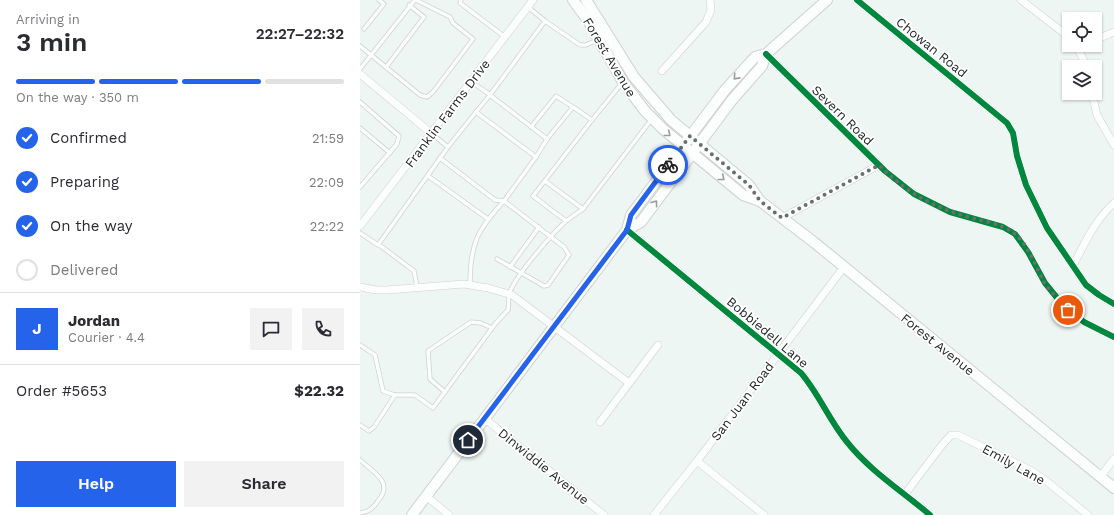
<!DOCTYPE html>
<html lang="en">
<head>
<meta charset="utf-8">
<style>
	:root { --surface:#fff; --page:#f2f2f3; --text:#2b2b33; --muted:#7c7c81; --line:#e1e1e2; --accent:#2563eb }
	body { margin:0; font-family:"Work Sans",sans-serif; background:var(--page); color:var(--text); height:100vh; display:flex; flex-direction:column; font-size:15px; white-space:nowrap }
	* { box-sizing:border-box; margin:0 }
	p { font-size:13px; color:var(--muted) }
	.icon { flex:none; width:22px; height:22px; fill:none; stroke:currentColor; stroke-width:2; stroke-linecap:round; stroke-linejoin:round }
	.map { position:relative; flex:1; overflow:hidden }
	.details { display:flex; flex-direction:column; background:var(--surface); width:360px }
	.details>* { flex:none }
	.controls { position:absolute; left:702px; top:12px; display:grid; gap:8px }
	.controls a { display:grid; place-items:center; width:40px; height:40px; border-radius:0px; background:var(--surface); box-shadow:0 1px 3px #0004; font-size:20px }
	.pin { position:absolute; display:grid; place-items:center; width:34px; height:34px; color:#fff; margin:-17px; border:2px solid #fff; border-radius:50%; box-shadow:0 1px 4px #0007 }
	.courier { position:absolute; display:grid; place-items:center; width:40px; height:40px; margin:-20px; border:3px solid #2563eb; border-radius:50%; background:#fff; color:#222; box-shadow:0 1px 5px #0007 }
	.head em { font-style:normal; font-weight:600 }
	.head div { display:flex; flex-direction:column-reverse }
	.head { display:flex; align-items:center; justify-content:space-between; height:68px; padding:0 16px }
	h1 { font-size:26px; font-weight:600; line-height:30px }
	.bar { display:grid; grid-template-columns:repeat(4,1fr); gap:6px 4px; align-content:center; height:48px; padding:0 16px }
	.bar i { height:5px; border-radius:3px; background:var(--line) }
	.bar .current { background:var(--accent) }
	.bar p { grid-column:span 4 }
	.line { display:flex; align-items:center; gap:10px; padding:0 16px; border-top:1px solid var(--line) }
	.line div { flex:1 }
	.round { display:grid; place-items:center; flex:none; width:42px; height:42px; border-radius:0px; background:var(--page) }
	ol { padding:0 16px; list-style:none }
	li { display:flex; align-items:center; gap:12px; height:44px }
	li p { margin-inline-start:auto }
	li .icon { padding:4px; border-radius:50%; background:var(--accent); color:#fff; stroke-width:4 }
	li:last-child { color:var(--muted) }
	li i { width:22px; height:22px; border:2px solid var(--line); border-radius:50% }
	.button { display:flex; gap:8px; margin-top:auto; padding:8px 16px }
	.button a { flex:1; height:46px; border-radius:0px; background:var(--accent); color:#fff; font-size:16px; font-weight:600; line-height:46px; text-align:center }
	.button a+a { background:var(--page); color:var(--text) }
	main { display:flex; flex:1; min-height:0 }
	.map>svg:first-child { display:block }
	.lines { fill:none; stroke-linecap:round; stroke-linejoin:round }
	.service-casing { stroke:#cdd2d1; stroke-width:5 }
	.minor-casing { stroke:#cdd2d1; stroke-width:8 }
	.secondary-casing { stroke:#cdd2d1; stroke-width:12 }
	.service { stroke:#fcfefd; stroke-width:3.5 }
	.minor { stroke:#fcfefd; stroke-width:7 }
	.secondary { stroke:#fcfefd; stroke-width:10 }
	.cycleway-casing { stroke:#fff; stroke-width:8 }
	.cycleway { stroke:#00873e; stroke-width:6 }
	.oneway { stroke:#999d9c }
	.done { stroke:#696f6d; stroke-width:4; stroke-dasharray:0 7.2 }
	.route { stroke:#2563eb; stroke-width:5 }
	.labels { text-anchor:middle; stroke-width:3.5; stroke-linejoin:round; paint-order:stroke }
	.street-label { font-size:13px; fill:#212625; stroke:#fff }
</style>
</head>
<body>
<main>
<section class="details">
<div class="head"><div><h1>3 min</h1><p>Arriving in</p></div><em>22:27–22:32</em></div>
<div class="bar"><i class="current"></i><i class="current"></i><i class="current"></i><i></i><p>On the way · 350 m</p></div>
<ol>
<li><svg class="icon" aria-label="check" viewBox="0 0 24 24"><path d="M5 12l5 5 9-10"/></svg>Confirmed<p>21:59</p></li>
<li><svg class="icon" aria-label="check" viewBox="0 0 24 24"><path d="M5 12l5 5 9-10"/></svg>Preparing<p>22:09</p></li>
<li><svg class="icon" aria-label="check" viewBox="0 0 24 24"><path d="M5 12l5 5 9-10"/></svg>On the way<p>22:22</p></li>
<li><i></i>Delivered</li>
</ol>
<div class="line" style="height:72px"><b class="round" style="background:var(--accent);color:#fff">J</b><div><b>Jordan</b><p>Courier · 4.4</p></div><a class="round"><svg class="icon" aria-label="chat" viewBox="0 0 24 24"><path d="M4 5h16v11H9l-5 4z"/></svg></a><a class="round"><svg class="icon" aria-label="phone" viewBox="0 0 24 24"><path d="M5 4h4l2 5-3 2q2 4 5 5l2-3 5 2v4C11 20 4 13 5 4z"/></svg></a></div>
<div class="line" style="height:52px"><div>Order #5653</div><b>$22.32</b></div>
<div class="button"><a>Help</a><a>Share</a></div>
</section>
<div class="map">
<svg width="754" height="515" viewBox="0 0 754 515">
	<rect width="100%" height="100%" fill="#eef6f4"/>
	<g class="lines">
		<g class="service-casing">
			<g id="service">
				<path d="M101 0 100 3 145 37"/>
				<path d="M185 21 220 45H226L237 40"/>
				<path d="M4 29 24 4 19 0"/>
				<path d="M0 46 60 95 67 97 73 92 113 39 93 23 90 17 56 0"/>
				<path d="M27 66 64 17 49 5"/>
				<path d="M0 69 55 0"/>
				<path d="M111 81 130 95 185 21 168 7"/>
				<path d="M0 102 39 136 37 144 0 187"/>
				<path d="M171 127 196 96 213 107"/>
				<path d="M0 128 30 153"/>
				<path d="M71 133 88 147 116 112"/>
				<path d="M176 157 187 139"/>
				<path d="M80 158 135 200 144 201"/>
				<path d="M68 176 128 219"/>
				<path d="M185 181 223 209"/>
				<path d="M206 221 223 209 291 120"/>
				<path d="M0 233 18 245 88 147"/>
				<path d="M18 244 54 271 57 287"/>
				<path d="M137 259 184 286 188 285 209 255 204 247 144 201 176 157 116 112 130 95 187 139 213 107 232 120 262 83"/>
				<path d="M150 267 179 227"/>
				<path d="M110 285C110 244 117 230 144 201"/>
				<path d="M0 345 15 355 23 391 35 395H55L73 408 135 324 148 310C149 305 148 299 149 294 155 276 191 235 206 221L173 196 232 120"/>
				<path d="M85 392 70 379 68 351 111 322 121 323 132 328"/>
				<path d="M0 425 9 431 14 427 35 395"/>
				<path d="M0 460C14 473 34 482 18 501 13 508 9 512 0 513"/>
			</g>
		</g>
		<g class="minor-casing">
			<g id="minor">
				<path d="M497 0 647 123 653 133 657 156 666 185 687 228 726 285 739 295 754 304"/>
				<path d="M661 0 709 37"/>
				<path d="M735 40 754 32"/>
				<path d="M716 45 727 67"/>
				<path d="M406 54 525 171 554 194 590 212 643 227 655 234 668 252 685 283 702 304 724 322 754 337"/>
				<path d="M302 71 346 22 351 10 350 0"/>
				<path d="M0 74 71 133"/>
				<path d="M732 93 737 115 754 145"/>
				<path d="M422 218 519 165"/>
				<path d="M0 226 173 0"/>
				<path d="M267 230 441 373C459 394 469 420 487 442 510 471 542 491 570 515"/>
				<path d="M713 266C724 244 735 220 754 203"/>
				<path d="M0 287 16 290H27L104 284 128 288 152 295 269 383"/>
				<path d="M124 418 244 515"/>
				<path d="M240 422 298 345"/>
				<path d="M337 461 404 515"/>
				<path d="M740 477 754 459"/>
				<path d="M545 494 582 445 591 435H598L670 470 685 480 728 515"/>
				<path d="M66 496 89 515"/>
				<path d="M294 515 337 461 484 267"/>
			</g>
		</g>
		<g class="secondary-casing">
			<g id="secondary">
				<path d="M213 0 229 22 263 82 285 111 303 129 383 195 400 201"/>
				<path d="M226 0 274 77 311 120 389 185 400 201 455 243 754 488"/>
				<path d="M267 230 271 215 365 90 395 57 406 54"/>
				<path d="M52 515 267 230 281 222 372 100 402 66 406 54 467 0"/>
			</g>
		</g>
		<use href="#service" class="service"/>
		<use href="#minor" class="minor"/>
		<use href="#secondary" class="secondary"/>
		<g class="cycleway-casing">
			<g id="cycleway">
				<path d="M497 0 647 123 653 133 657 156 666 185 687 228 726 285 739 295 754 304"/>
				<path d="M406 54 525 171 554 194 590 212 643 227 655 234 668 252 685 283 702 304 724 322 754 337"/>
				<path d="M267 230 441 373C459 394 469 420 487 442 510 471 542 491 570 515"/>
			</g>
		</g>
		<use href="#cycleway" class="cycleway"/>
	</g>
	<defs><path id="oneway-chevron" d="M-2-3.5L2.5 0L-2 3.5" fill="none" stroke-width="1.6" stroke-linecap="round" stroke-linejoin="round"/></defs>
	<g class="oneway">
		<use href="#oneway-chevron" transform="translate(376 77) rotate(132)"/>
		<use href="#oneway-chevron" transform="translate(308 134) rotate(39)"/>
		<use href="#oneway-chevron" transform="translate(362 178) rotate(39)"/>
		<use href="#oneway-chevron" transform="translate(295 203) rotate(-53)"/>
	</g>
	<g class="lines">
		<path class="done" d="M308 165 330 136 389 185 400 201 422 218 519 165C543 190 571 206 604 216 619 220 638 223 651 231 667 241 675 266 684 282 691 292 699 301 708 310"/>
		<path class="route" d="M108 440 267 230 271 215 308 165"/>
	</g>
	<g class="labels">
		<g class="street-label">
			<text transform="translate(572 47) rotate(39)" y="5">Chowan Road</text>
			<text transform="translate(250 57) rotate(59)" y="5">Forest Avenue</text>
			<text transform="translate(87 113) rotate(-53)" y="5">Franklin Farms Drive</text>
			<text transform="translate(483 115) rotate(44)" y="5">Severn Road</text>
			<text transform="translate(408 332) rotate(40)" y="5">Bobbiedell Lane</text>
			<text transform="translate(578 344) rotate(39)" y="5">Forest Avenue</text>
			<text transform="translate(382 401) rotate(-53)" y="5">San Juan Road</text>
			<text transform="translate(654 464) rotate(29)" y="5">Emily Lane</text>
			<text transform="translate(184 466) rotate(39)" y="5">Dinwiddie Avenue</text>
		</g>
	</g>
</svg>
<div class="controls">
<a><svg class="icon" aria-label="locate" viewBox="0 0 24 24"><circle cx="12" cy="12" r="6"/><path d="M12 2v4M12 18v4M2 12h4M18 12h4"/></svg></a>
<a><svg class="icon" aria-label="layers" viewBox="0 0 24 24"><path d="M12 4l9 5-9 5-9-5zM3 14l9 5 9-5"/></svg></a>
</div>
<div class="pin" style="left:708px;top:310px;background:#ea580c"><svg class="icon" aria-label="bag" viewBox="0 0 24 24"><path d="M5 8h14l-1 12H6zM9 8a3 3 0 0 1 6 0"/></svg></div>
<div class="pin" style="left:108px;top:440px;background:#1f2937"><svg class="icon" aria-label="home" viewBox="0 0 24 24"><path d="M3 11l9-7 9 7M6 9v11h12V9"/></svg></div>
<div class="courier" style="left:308px;top:165px"><svg class="icon" aria-label="bike" viewBox="0 0 24 24"><circle cx="6" cy="16" r="4"/><circle cx="18" cy="16" r="4"/><path d="M6 16l4-8h5l3 8M10 8l3 8H6M13 5h3"/></svg></div>
</div>
</main>
</body>
</html>
